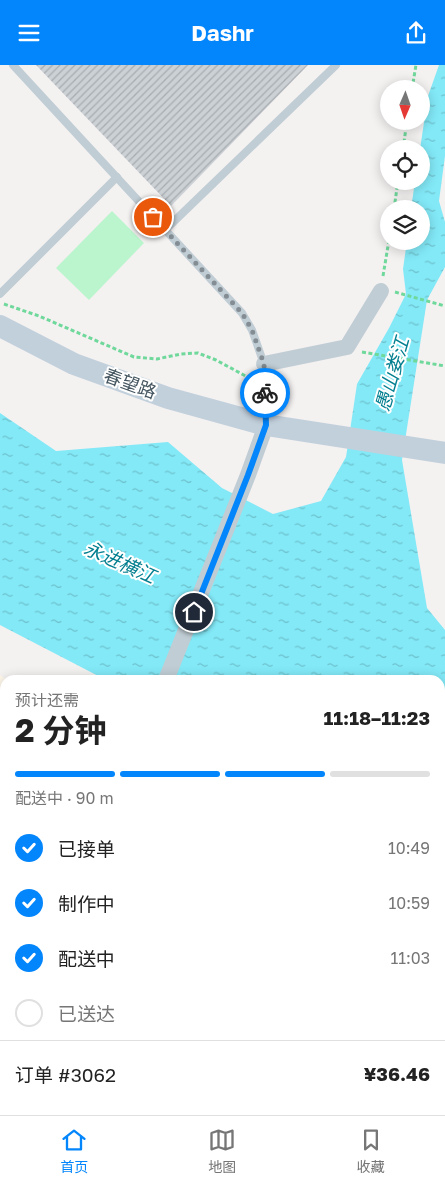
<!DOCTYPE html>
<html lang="zh">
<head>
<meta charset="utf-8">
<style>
	:root { --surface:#fff; --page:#f2f2f2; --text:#222; --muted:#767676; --line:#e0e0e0; --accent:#0385fb }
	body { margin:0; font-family:"Golos Text","Noto Sans SC",sans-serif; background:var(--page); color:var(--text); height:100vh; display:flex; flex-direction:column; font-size:19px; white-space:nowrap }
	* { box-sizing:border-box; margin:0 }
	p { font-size:16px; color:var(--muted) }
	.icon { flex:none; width:28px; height:28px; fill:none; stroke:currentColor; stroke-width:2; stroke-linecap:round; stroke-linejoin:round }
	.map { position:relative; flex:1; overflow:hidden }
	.side { position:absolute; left:0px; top:610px; width:445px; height:440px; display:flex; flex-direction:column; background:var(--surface); border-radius:15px 15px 0 0; box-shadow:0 2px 12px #0003 }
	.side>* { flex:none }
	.needle { width:32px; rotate:182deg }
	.buttons { position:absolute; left:380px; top:15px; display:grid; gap:10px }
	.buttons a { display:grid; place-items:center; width:50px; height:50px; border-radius:50%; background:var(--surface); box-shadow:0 2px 12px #0003; font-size:25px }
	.pin { position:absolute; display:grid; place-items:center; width:42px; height:42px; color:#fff; margin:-21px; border:2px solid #fff; border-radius:50%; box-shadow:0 1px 5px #0007 }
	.courier { position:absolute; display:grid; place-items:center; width:50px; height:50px; margin:-25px; border:4px solid #0385fb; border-radius:50%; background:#fff; color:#222; box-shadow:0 1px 6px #0007 }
	.headline em { font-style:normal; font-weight:700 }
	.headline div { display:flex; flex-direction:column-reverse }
	.headline { display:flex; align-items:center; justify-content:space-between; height:85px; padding:0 15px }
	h1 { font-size:32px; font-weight:700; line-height:38px }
	.bar { display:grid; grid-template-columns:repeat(4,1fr); gap:8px 5px; align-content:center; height:60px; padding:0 15px }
	.bar i { height:6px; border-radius:4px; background:var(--line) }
	.bar .selected { background:var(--accent) }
	.bar p { grid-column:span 4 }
	.line { display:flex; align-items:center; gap:12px; padding:0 15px; border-top:1px solid var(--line) }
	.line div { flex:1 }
	ol { padding:0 15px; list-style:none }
	li { display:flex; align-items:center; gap:15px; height:55px }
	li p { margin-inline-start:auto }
	li .icon { padding:5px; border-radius:50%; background:var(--accent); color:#fff; stroke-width:4 }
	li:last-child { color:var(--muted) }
	li i { width:28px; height:28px; border:2px solid var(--line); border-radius:50% }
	header { display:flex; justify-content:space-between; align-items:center; height:65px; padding:0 15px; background:var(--accent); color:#fff; font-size:22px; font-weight:700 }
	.tab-bar { display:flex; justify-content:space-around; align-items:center; height:70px; border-top:1px solid var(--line); background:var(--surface); font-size:14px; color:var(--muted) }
	.tab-bar a { display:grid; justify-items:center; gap:2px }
	.tab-bar .selected { color:var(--accent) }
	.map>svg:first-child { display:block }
	.commercial { fill:#fef7ea }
	.grass { fill:url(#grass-dots) }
	.garden { fill:#bbf5cd }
	.water { fill:url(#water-ripples) }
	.building { fill:url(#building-hatch) }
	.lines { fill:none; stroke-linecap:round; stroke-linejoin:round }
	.path { stroke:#6fd89b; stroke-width:3; stroke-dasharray:4 2.5; stroke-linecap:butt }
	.lane { stroke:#c0cdd4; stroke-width:8 }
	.street { stroke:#c0cdd4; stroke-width:16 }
	.secondary { stroke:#c2d0dc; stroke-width:22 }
	.done { stroke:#838d93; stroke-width:5; stroke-dasharray:0 9 }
	.route { stroke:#0385fb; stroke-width:6 }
	.labels { text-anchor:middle; stroke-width:4; stroke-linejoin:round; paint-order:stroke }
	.street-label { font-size:18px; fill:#465761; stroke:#fff }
	.water-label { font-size:19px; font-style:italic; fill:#047f90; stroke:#fff }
</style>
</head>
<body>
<header><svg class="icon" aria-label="menu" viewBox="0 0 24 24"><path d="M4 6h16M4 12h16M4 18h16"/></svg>Dashr<svg class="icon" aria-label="share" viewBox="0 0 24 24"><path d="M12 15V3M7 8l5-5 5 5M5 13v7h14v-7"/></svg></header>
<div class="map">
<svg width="445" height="1050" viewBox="0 0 445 1050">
	<defs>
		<pattern id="grass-dots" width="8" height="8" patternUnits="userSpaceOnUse" patternTransform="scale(1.25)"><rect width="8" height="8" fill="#bbf5cd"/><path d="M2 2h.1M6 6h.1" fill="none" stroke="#a2d4b3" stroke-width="1.8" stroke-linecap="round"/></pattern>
		<pattern id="water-ripples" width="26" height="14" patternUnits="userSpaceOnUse" patternTransform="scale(1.25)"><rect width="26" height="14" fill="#83e9f7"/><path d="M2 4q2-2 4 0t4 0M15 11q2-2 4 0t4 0" fill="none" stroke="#6dc0cb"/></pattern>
		<pattern id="building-hatch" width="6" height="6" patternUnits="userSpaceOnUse" patternTransform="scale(1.25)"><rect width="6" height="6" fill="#ccd1d6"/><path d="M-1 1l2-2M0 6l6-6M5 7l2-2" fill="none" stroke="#a7acb1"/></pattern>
	</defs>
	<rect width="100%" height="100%" fill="#f4f1f1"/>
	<path class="commercial" d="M0 610 7 615H5V852L0 855Z"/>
	<path class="grass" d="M440 940 445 943V1050H237L230 1045H440Z"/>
	<path class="garden" d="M112 146 144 178 89 235 56 203Z"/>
	<path class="water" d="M439 0H445V91L439 136 445 157V202L427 235 402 395 427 543 445 565V943L440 940V615H106L0 560V348L56 386 168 377 222 423 273 449 321 436 346 392 357 319 389 263 406 229 403 204 407 176H421V144H411L415 116H421L420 84 428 31Z"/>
	<path class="building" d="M36 0H308L171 141Z"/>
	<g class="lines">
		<g class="path">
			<path d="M412 24 416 0"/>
			<path d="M403 84 407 56"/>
			<path d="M394 144 398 116"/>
			<path d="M383 211 389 175"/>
			<path d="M395 227 445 241"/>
			<path d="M4 239 39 251 134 292 157 294 181 289 198 288 216 295 253 315"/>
			<path d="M362 287 445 301"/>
			<path d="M0 776 5 769"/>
			<path d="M124 1050 127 1045"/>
		</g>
		<g class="lane">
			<path d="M13 0 242 248 252 265 264 299 266 359"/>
			<path d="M165 165 336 0"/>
			<path d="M0 229 117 112"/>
			<path d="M0 638 5 641"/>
			<path d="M0 829 5 823"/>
		</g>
		<g class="street">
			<path d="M264 299 347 282 381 226"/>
			<path d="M166 615 248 410 266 360"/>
			<path d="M0 871 5 864"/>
			<path d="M75 1050 79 1045"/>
		</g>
		<g class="secondary">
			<path d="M0 261 74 299 168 333 266 360 445 388"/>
			<path d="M0 918 5 922"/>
			<path d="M166 1045 172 1050"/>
		</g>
	</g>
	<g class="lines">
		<path class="done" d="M153 152 242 248 252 265 264 299 265 328"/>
		<path class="route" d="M194 547 248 410 266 360 265 328"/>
	</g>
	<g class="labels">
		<g class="street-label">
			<text transform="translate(130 319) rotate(20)" y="6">春望路</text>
		</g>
		<g class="water-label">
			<text transform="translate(392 309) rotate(-74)" y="7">愚山娄江</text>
			<text transform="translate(120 497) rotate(24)" y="7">永进横江</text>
		</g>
	</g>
</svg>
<div class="buttons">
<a><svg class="needle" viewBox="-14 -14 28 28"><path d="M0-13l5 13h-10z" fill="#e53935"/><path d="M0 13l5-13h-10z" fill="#767676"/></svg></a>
<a><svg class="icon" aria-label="locate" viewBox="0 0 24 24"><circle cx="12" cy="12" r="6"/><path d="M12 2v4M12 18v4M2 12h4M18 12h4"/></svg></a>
<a><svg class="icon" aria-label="layers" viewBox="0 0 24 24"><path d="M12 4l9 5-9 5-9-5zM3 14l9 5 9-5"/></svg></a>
</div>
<div class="pin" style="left:153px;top:152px;background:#ea580c"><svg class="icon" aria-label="bag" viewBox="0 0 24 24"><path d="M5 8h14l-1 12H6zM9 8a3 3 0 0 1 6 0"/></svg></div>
<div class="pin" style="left:194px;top:547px;background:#1f2937"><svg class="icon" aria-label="home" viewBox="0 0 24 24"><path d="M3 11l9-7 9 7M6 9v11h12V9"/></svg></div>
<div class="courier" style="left:265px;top:328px"><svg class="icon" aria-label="bike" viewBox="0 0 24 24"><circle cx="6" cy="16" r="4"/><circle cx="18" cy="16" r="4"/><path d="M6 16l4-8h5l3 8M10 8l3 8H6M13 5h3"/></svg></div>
<section class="side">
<div class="headline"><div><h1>2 分钟</h1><p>预计还需</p></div><em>11:18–11:23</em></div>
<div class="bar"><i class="selected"></i><i class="selected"></i><i class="selected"></i><i></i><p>配送中 · 90 m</p></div>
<ol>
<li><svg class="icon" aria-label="check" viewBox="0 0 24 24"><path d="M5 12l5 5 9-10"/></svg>已接单<p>10:49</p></li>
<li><svg class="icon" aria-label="check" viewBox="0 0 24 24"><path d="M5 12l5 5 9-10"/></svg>制作中<p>10:59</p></li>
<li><svg class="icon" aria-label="check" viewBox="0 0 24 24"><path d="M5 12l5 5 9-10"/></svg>配送中<p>11:03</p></li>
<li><i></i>已送达</li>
</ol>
<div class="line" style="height:65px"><div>订单 #3062</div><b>¥36.46</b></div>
</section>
</div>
<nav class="tab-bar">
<a class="selected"><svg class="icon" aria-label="home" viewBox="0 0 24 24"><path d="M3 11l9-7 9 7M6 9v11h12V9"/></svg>首页</a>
<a><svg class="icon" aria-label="map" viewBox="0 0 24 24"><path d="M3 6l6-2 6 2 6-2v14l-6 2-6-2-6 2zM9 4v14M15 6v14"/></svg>地图</a>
<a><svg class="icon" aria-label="saved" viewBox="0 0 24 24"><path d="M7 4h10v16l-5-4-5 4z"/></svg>收藏</a>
</nav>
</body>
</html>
